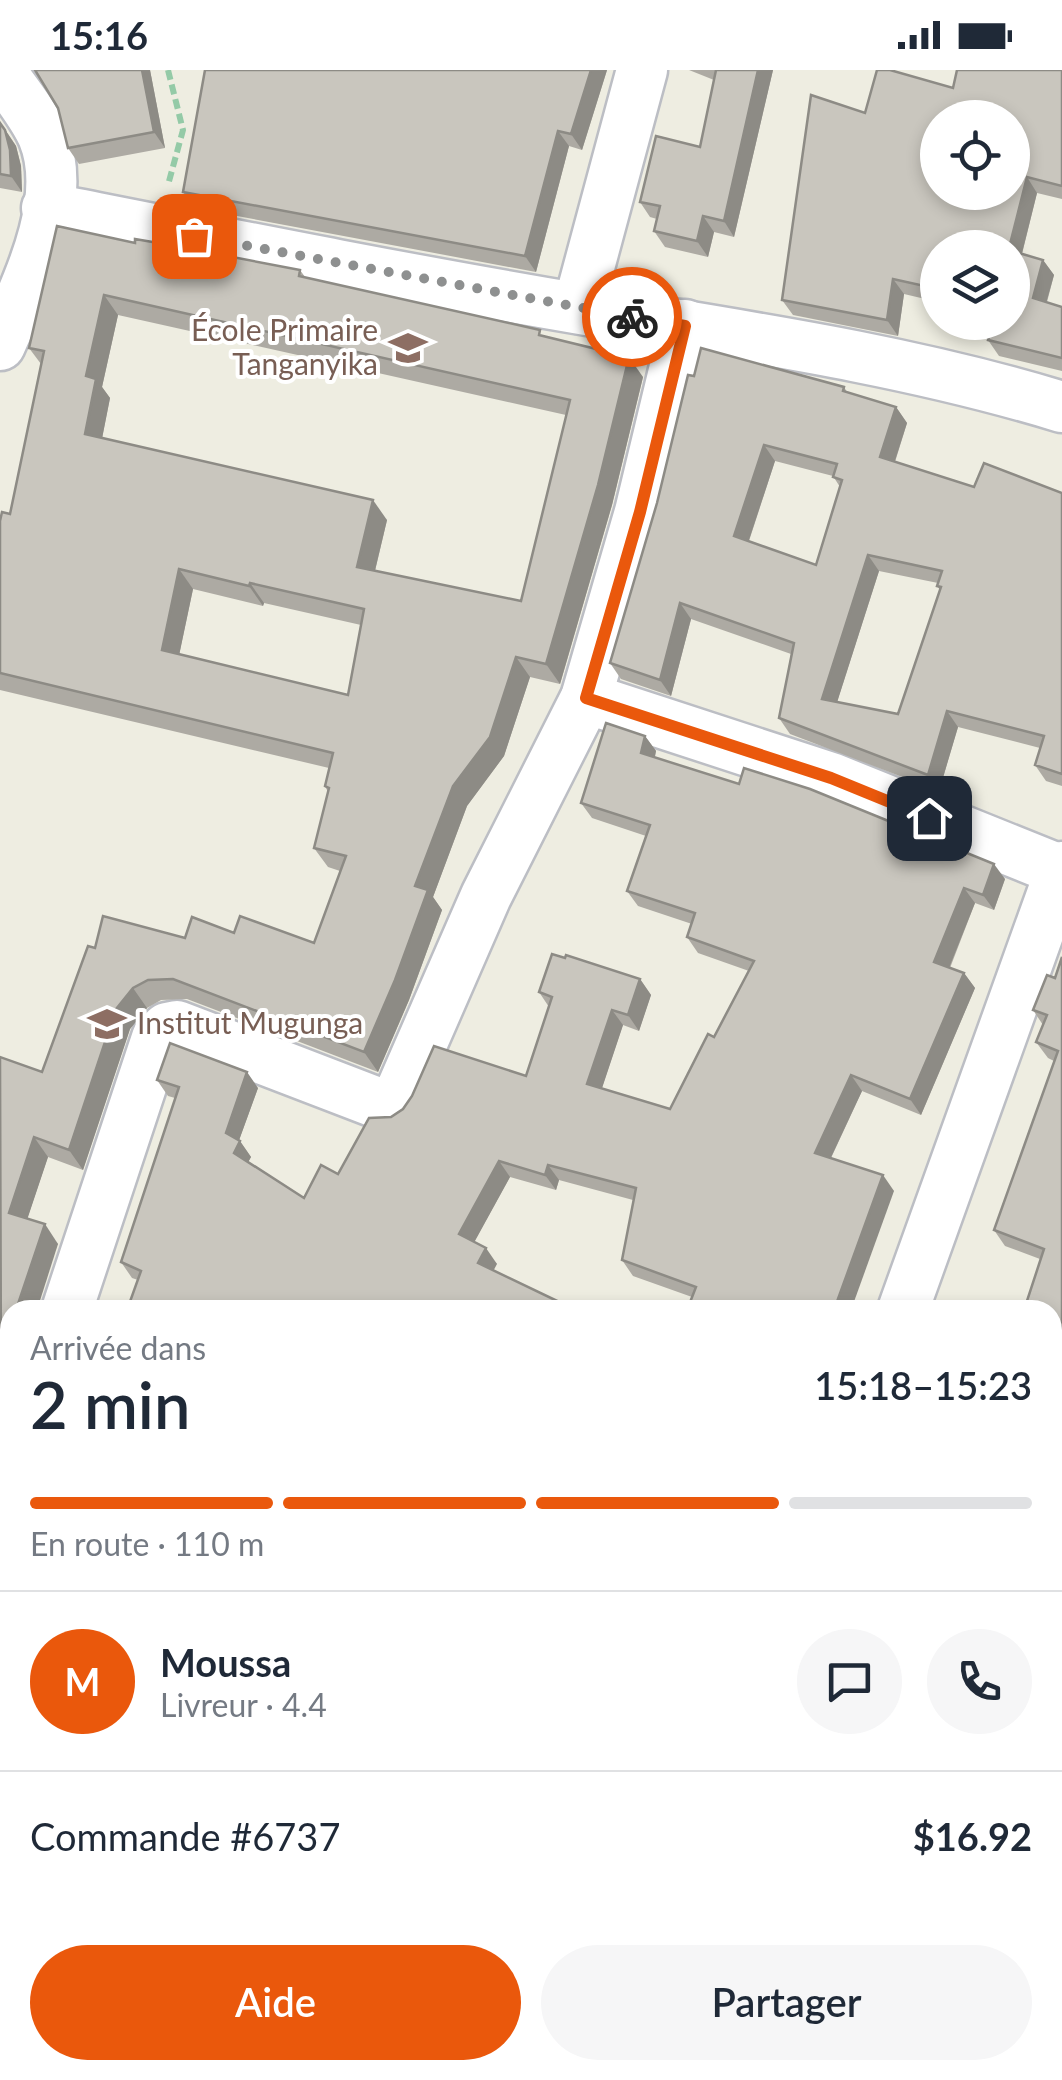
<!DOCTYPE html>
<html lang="fr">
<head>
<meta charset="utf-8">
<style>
	:root { --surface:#fff; --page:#f6f6f7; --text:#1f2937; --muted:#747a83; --line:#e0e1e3; --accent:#ea580c }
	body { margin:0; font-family:Lato,sans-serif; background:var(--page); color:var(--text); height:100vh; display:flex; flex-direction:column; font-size:38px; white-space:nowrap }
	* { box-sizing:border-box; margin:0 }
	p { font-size:32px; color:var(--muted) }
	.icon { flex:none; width:55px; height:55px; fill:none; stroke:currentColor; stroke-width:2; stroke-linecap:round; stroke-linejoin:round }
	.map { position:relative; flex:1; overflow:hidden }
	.details { position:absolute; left:0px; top:1230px; width:1062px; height:780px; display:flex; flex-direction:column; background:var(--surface); border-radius:30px 30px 0 0; box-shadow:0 5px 15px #0003 }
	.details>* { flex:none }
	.controls { position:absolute; left:920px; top:30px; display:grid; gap:20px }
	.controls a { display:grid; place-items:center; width:110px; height:110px; border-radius:50%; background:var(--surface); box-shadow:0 5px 15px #0003; font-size:50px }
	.pin { position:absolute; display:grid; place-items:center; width:85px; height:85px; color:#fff; margin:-42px; border-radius:20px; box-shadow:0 5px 15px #0006 }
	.courier { position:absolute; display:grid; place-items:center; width:100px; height:100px; margin:-50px; border:8px solid #ea580c; border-radius:50%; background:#fff; color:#222; box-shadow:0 2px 12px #0007 }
	.summary em { font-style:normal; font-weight:600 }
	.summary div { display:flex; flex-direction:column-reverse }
	.summary { display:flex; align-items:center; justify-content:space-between; height:170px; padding:0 30px }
	h1 { font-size:65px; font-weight:600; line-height:75px }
	.bar { display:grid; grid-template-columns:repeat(4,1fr); gap:15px 10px; align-content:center; height:120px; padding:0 30px }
	.bar i { height:12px; border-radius:8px; background:var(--line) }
	.bar .active { background:var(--accent) }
	.bar p { grid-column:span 4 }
	.line { display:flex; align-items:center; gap:25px; padding:0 30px; border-top:2px solid var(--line) }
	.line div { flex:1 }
	.round { display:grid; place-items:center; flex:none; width:105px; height:105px; border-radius:52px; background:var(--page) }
	.action { display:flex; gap:20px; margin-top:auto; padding:20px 30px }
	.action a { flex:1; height:115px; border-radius:60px; background:var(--accent); color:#fff; font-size:40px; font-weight:600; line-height:115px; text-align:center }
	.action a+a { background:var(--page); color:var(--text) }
	.status { display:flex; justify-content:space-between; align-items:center; height:70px; padding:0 50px; background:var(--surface); direction:ltr }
	.status svg { height:28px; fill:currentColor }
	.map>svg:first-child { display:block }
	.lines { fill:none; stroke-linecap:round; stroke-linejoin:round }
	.minor-casing { stroke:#bcbec4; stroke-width:55 }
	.path { stroke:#94caa7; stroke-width:6; stroke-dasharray:10 5; stroke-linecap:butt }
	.minor { stroke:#fff; stroke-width:50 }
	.wall { fill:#adaaa3; fill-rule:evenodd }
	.shaded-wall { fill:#8d8b85 }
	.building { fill:#c9c6be; stroke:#8d8b85; stroke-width:2.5; fill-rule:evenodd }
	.done { stroke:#8e9090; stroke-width:10; stroke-dasharray:0 18 }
	.route { stroke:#ea580c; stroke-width:12 }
	.labels { text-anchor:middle; stroke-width:8; stroke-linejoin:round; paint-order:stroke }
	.education-label { font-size:30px; fill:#785e54; stroke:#fff; text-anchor:end }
</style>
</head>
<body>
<div class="status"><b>15:16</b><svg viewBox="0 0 49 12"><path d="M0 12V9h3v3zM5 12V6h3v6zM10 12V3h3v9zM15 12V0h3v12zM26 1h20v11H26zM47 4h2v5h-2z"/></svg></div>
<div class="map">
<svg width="1062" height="2010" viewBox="0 0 1062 2010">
	<rect width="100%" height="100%" fill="#eeede1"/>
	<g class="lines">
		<g class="minor-casing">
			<g id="minor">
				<path d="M47 138C224 173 403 209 581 239 743 266 905 289 1062 337"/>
				<path d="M578 238 642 0"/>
				<path d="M0 275C26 216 70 131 43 66 33 43 14 21 0 0"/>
				<path d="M586 628 831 708 1062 801"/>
				<path d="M67 1240 157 968 167 958 177 956 383 1035 392 1036 397 1030 486 826 586 628 640 442 685 255"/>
				<path d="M903 1240 1062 797"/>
				<path d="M0 1356 10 1359"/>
				<path d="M0 1433 10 1406"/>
				<path d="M1052 1693 1062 1697"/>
				<path d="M0 1754 10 1758"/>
				<path d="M606 2000 630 2010"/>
			</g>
		</g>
		<path class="path" d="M168 0 183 60 168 115"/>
		<use href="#minor" class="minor"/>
	</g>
	<g class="wall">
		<path d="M35 0H150L165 78 79 94 68 78 58 38Z"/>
		<path d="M607 0 582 80 569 76 536 202 194 138 183 122Z"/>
		<path d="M689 0H773L734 167 714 162 708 187 665 177 654 161 657 149 650 147 640 132 700 77 714 10Z"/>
		<path d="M1062 0V129L1037 123 1022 184 1043 190 1054 205 1047 232 1062 237V301L999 286 988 270 1012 178H938V232L904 224 898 266 793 245 782 230 865 43 953 18Z"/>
		<path d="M0 52 16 76 21 96 22 122 0 118Z"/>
		<path d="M135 173 300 200 305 207 545 266 643 307 612 435 560 614 530 607 504 686 467 736 433 827 442 840 409 930 378 1002 187 929 161 930 147 938 130 959 83 1100 48 1087 27 1149 58 1174 10 1240V1330L0 1329V987L42 1002 95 878 234 863 314 873 340 801 328 797 314 778 328 722 325 716 329 698 0 620V451L10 444 41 294 29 278ZM118 245 566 345 521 531 375 501 387 450 102 368 110 328 102 317ZM193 519 263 536 264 533 361 555 348 625 179 585Z"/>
		<path d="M694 306 844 317 847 322 896 337 907 353 895 392 974 417 1062 423V716L1046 711 1035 695 1040 678 958 657 939 721 790 664 779 648 791 584 691 549 671 626 621 609 610 593ZM775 391 833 406 840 417 816 495 749 471ZM879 501 938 513 937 516 940 520 898 644 837 632Z"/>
		<path d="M645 666 656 681 655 687 1005 809 994 840 975 833 950 898 964 903 975 918 921 1045 862 1021 831 1088 894 1121 692 1227 633 1206 622 1190 633 1130 559 1110 556 1120 510 1107 474 1172 497 1194 138 1210 132 1208 121 1192 175 1028 168 1026 157 1010 258 1018 239 1070 251 1087 248 1092 304 1128 338 1104 391 1047 526 1006 549 937 539 922 640 909 651 925 639 961 623 955 602 1018 670 1039 714 967 749 901 698 883 687 867 692 854 638 836 627 821 646 766 592 748 581 733Z"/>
		<path d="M1062 887V1661L1052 1656V1520L1060 1492 1052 1489V1370L1059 1349 1052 1347V1240L1040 1189 1005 1176 994 1160 1054 991 1048 988 1036 972 1043 955 1033 940 1055 908Z"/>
		<path d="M10 1478V1537L7 1536 0 1526V1509Z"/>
		<path d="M711 2000H1052L1062 2010H734Z"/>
	</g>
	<g class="shaded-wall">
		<path d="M142 0H150L165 78 154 62Z"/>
		<path d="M591 0H607L582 80 571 64Z"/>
		<path d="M758 0H773L734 167 724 151Z"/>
		<path d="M0 52 16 76 21 96 22 122 11 106Z"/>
		<path d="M558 61 569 76 536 202 525 186Z"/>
		<path d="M1027 107 1037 123 1019 195 1012 186V178H1009Z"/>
		<path d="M703 146 714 162 708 187 697 171Z"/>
		<path d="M1043 190 1054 205 1043 244 1033 228Z"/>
		<path d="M893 209 904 224 898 266 887 250Z"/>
		<path d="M104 225 118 245 102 317 110 328 99 384 85 364 86 306Z"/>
		<path d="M629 287 643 307 612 435 560 614 546 594Z"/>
		<path d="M896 337 907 353 891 403 880 387Z"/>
		<path d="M764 375 775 391 745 482 734 466Z"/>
		<path d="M373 430 387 450 371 517 357 497Z"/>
		<path d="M868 485 879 501 833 645 822 629Z"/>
		<path d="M179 499 193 519 176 600 162 580Z"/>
		<path d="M250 513 264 533 263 536 249 516Z"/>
		<path d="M680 533 691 549 671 626 660 610Z"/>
		<path d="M516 587 530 607 504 686 467 736 433 827 442 840 409 930 378 1002 364 982 415 816 453 716Z"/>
		<path d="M947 641 958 657 939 721 928 705Z"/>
		<path d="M645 666 656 681 652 698 641 683Z"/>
		<path d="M994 794 1005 809 994 840 983 825Z"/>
		<path d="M964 818 975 833 945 908 934 892Z"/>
		<path d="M964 903 975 918 921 1045 910 1029Z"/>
		<path d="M640 909 651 925 639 961 628 945Z"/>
		<path d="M133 918 147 938 130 959 83 1100 69 1080 116 939Z"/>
		<path d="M612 940 623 955 598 1030 587 1014Z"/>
		<path d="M247 1002 258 1018 237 1076 240 1071 251 1087 245 1098 234 1083 226 1063Z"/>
		<path d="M851 1005 862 1021 826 1098 815 1083Z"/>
		<path d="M34 1067 48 1087 23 1162 9 1143Z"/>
		<path d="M499 1091 510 1107 470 1180 459 1164Z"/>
		<path d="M548 1095 559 1110 556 1120 545 1105Z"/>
		<path d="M883 1105 894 1121 851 1240H834Z"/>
		<path d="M45 1154 58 1174 37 1240H16Z"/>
		<path d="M486 1178 497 1194 489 1209 478 1193Z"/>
		<path d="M10 1258V1290L3 1280Z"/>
		<path d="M10 1294V1324L1 1311Z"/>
		<path d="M1052 1725 1062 1739V1744L1052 1766Z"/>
		<path d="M0 1787 9 1799 0 1827Z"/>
		<path d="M507 2000H515L520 2007 506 2005Z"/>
	</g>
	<g class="building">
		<path d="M35 0H142L154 62 68 78 58 38Z"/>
		<path d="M205 0H591L571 64 558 61 525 186 183 122Z"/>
		<path d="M716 0H758L724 151 703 146 697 171 654 161 660 136 640 132 656 66 700 77Z"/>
		<path d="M877 0H890L953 18 957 0H1062V116L1027 107 1009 178H938V219L893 209 887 250 782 230 811 25 865 43ZM938 48H1012V122H938Z"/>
		<path d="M0 53 5 60 10 80 11 106 0 104Z"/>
		<path d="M57 156 135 173V169L170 175 300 200 299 206 540 260 539 265 629 287 598 415 546 594 516 587 490 667 453 716 415 816 428 820 395 910 364 982 173 909 148 910 133 918 116 939 69 1080 34 1067 9 1143 45 1154 16 1240H10V1258L3 1280 10 1283V1294L1 1311 0 987 42 1002 88 876 95 878 103 846 185 868 192 847 234 863 240 846 314 873 346 786 314 778 329 718 325 716 333 683 0 603V451L2 442 10 444 44 281 29 278ZM104 225 570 330 521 531 357 497 373 430 85 364 96 309 86 306ZM179 499 249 516 250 513 364 539 348 625 162 580Z"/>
		<path d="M1012 181 1043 190 1033 228 1062 237V288L988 270 993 252H1012Z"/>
		<path d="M701 278 844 317 843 321 896 337 880 387 974 417 984 393 1062 423V704L1035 695 1044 666 947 641 928 705 779 648 794 573 680 533 660 610 610 593 657 433 688 305 694 306ZM764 375 837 394 833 407 842 410 816 495 734 466ZM868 485 942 501 937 516 941 517 898 644 822 629Z"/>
		<path d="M606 653 645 666 641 683 739 714 744 698 810 719 994 794 983 825 964 818 934 892 964 903 910 1029 851 1005 815 1083 883 1105 834 1240H687L696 1217 622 1190 636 1118 548 1095 545 1105 499 1091 459 1164 486 1178 478 1193 576 1240H127L141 1201 121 1192 179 1017 157 1010 170 973 247 1002 226 1063 240 1071 234 1083 304 1128 321 1095 338 1104 369 1048 391 1047 403 1039 412 1026 434 976 526 1006 552 927 539 922 552 884 565 888 566 885 640 909 628 945 612 940 587 1014 670 1039 708 964 714 967 754 891 687 867 695 843 627 821 650 755 581 733Z"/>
		<path d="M1062 887V1479L1052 1476V1370L1062 1338 1052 1335V1240H1024L1044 1179 994 1160 1058 981 1036 972 1047 945 1033 940 1047 905 1055 908Z"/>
		<path d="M10 1478V1525L0 1522V1509Z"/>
		<path d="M1062 1485V1651L1052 1646V1520Z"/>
		<path d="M1052 1821 1062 1824V2010H777L738 2000H1052Z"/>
		<path d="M0 1840 10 1845V2000H507L506 2005 536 2010H0Z"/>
	</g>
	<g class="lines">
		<path class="done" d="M194 166 632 247"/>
		<path class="route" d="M632 247 685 256 640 442 586 628 831 708 929 748"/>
	</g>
	<defs>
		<g id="school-bare" transform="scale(3)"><path d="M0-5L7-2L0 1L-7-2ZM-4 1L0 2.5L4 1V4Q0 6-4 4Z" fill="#8d6e63" stroke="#fff" stroke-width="2.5" paint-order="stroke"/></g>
	</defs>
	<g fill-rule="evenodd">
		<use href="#school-bare" x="408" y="278"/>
		<use href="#school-bare" x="107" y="954"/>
	</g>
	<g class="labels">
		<g class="education-label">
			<text x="378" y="271">École Primaire<tspan x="378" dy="34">Tanganyika</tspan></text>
			<text x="137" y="964" text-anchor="start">Institut Mugunga</text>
		</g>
	</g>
</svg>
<div class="controls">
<a><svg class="icon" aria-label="locate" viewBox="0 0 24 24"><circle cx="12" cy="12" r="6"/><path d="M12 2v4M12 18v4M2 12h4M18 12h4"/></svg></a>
<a><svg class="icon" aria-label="layers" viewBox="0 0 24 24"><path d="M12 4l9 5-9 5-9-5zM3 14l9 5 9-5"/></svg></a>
</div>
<div class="pin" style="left:194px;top:166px;background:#ea580c"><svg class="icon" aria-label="bag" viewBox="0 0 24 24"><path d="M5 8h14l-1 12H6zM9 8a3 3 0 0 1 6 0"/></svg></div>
<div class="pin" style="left:929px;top:748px;background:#1f2937"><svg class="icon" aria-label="home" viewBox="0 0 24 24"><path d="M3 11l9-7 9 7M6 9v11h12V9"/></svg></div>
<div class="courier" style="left:632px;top:247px"><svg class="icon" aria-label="bike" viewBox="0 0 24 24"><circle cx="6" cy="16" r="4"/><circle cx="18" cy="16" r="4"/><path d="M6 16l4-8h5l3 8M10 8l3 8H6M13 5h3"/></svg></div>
<section class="details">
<div class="summary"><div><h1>2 min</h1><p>Arrivée dans</p></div><em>15:18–15:23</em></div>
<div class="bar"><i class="active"></i><i class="active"></i><i class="active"></i><i></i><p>En route · 110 m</p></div>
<div class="line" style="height:180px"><b class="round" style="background:var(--accent);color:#fff">M</b><div><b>Moussa</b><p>Livreur · 4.4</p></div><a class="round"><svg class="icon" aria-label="chat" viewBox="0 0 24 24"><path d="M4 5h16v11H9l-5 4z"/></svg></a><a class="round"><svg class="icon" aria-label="phone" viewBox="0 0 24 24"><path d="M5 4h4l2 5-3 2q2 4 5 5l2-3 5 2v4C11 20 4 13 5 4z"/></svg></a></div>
<div class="line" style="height:130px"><div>Commande #6737</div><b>$16.92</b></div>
<div class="action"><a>Aide</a><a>Partager</a></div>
</section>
</div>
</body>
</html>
